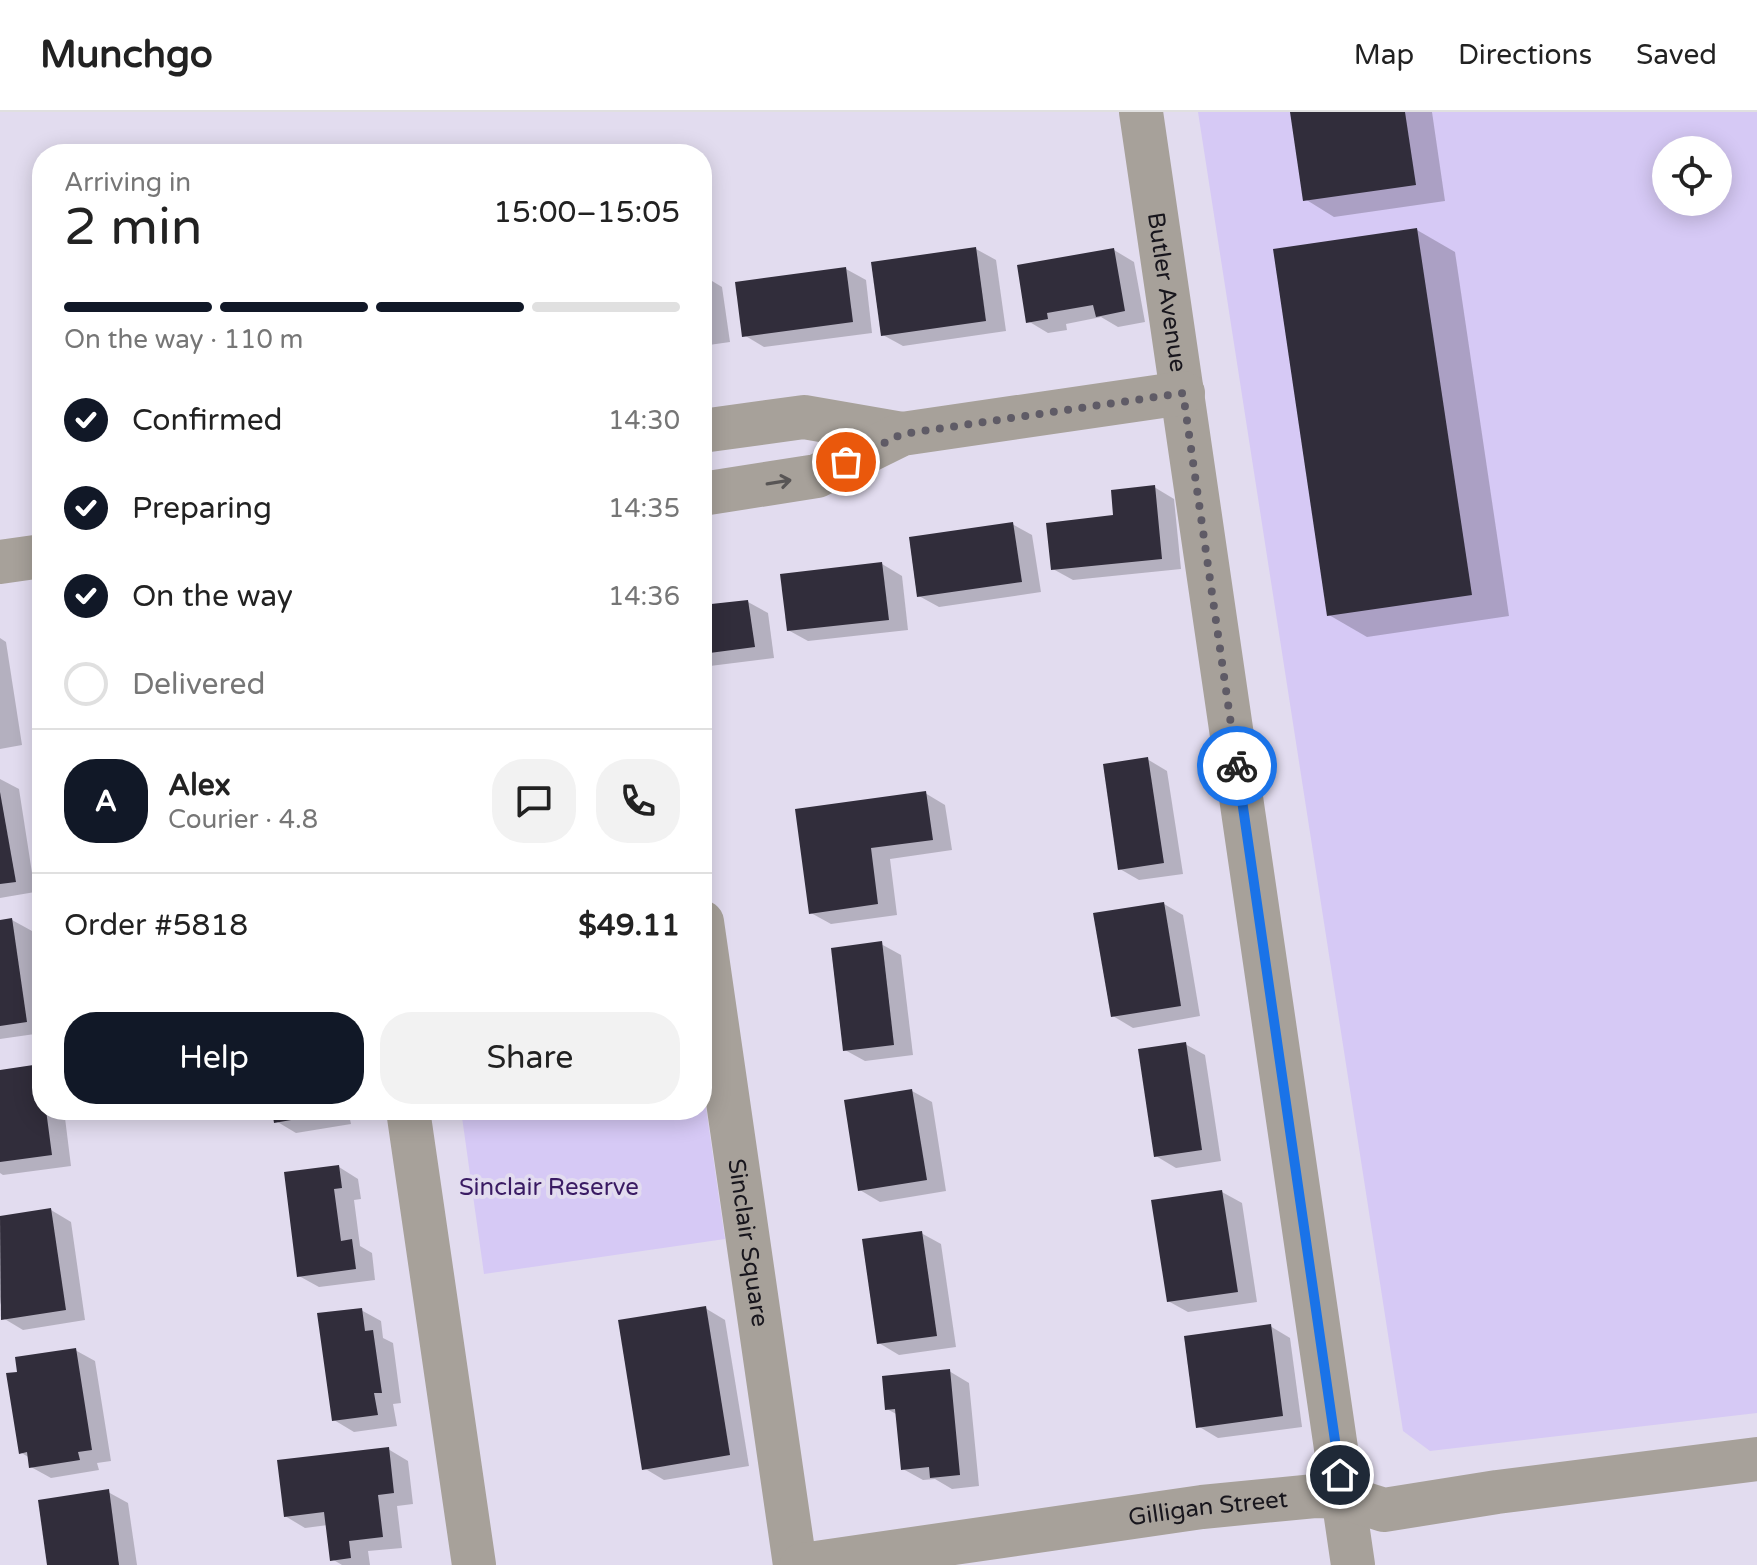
<!DOCTYPE html>
<html lang="en">
<head>
<meta charset="utf-8">
<style>
	:root { --surface:#fff; --page:#f2f2f2; --text:#222; --muted:#767676; --line:#e0e0e0; --accent:#111827 }
	body { margin:0; font-family:"Varela Round",sans-serif; background:var(--page); color:var(--text); height:100vh; display:flex; flex-direction:column; font-size:30px; white-space:nowrap }
	* { box-sizing:border-box; margin:0 }
	p { font-size:26px; color:var(--muted) }
	.icon { flex:none; width:44px; height:44px; fill:none; stroke:currentColor; stroke-width:2; stroke-linecap:round; stroke-linejoin:round }
	.map { position:relative; flex:1; overflow:hidden }
	.details { position:absolute; left:32px; top:32px; width:680px; height:976px; display:flex; flex-direction:column; background:var(--surface); border-radius:32px; box-shadow:0 4px 20px #0003 }
	.details>* { flex:none }
	.controls { position:absolute; left:1652px; top:24px; display:grid; gap:16px }
	.controls a { display:grid; place-items:center; width:80px; height:80px; border-radius:50%; background:var(--surface); box-shadow:0 4px 20px #0003; font-size:40px }
	.pin { position:absolute; display:grid; place-items:center; width:68px; height:68px; color:#fff; margin:-34px; border:4px solid #fff; border-radius:50%; box-shadow:0 2px 8px #0007 }
	.courier { position:absolute; display:grid; place-items:center; width:80px; height:80px; margin:-40px; border:6px solid #1a73e8; border-radius:50%; background:#fff; color:#222; box-shadow:0 2px 10px #0007 }
	.summary em { font-style:normal; font-weight:600 }
	.summary div { display:flex; flex-direction:column-reverse }
	.summary { display:flex; align-items:center; justify-content:space-between; height:136px; padding:0 32px }
	h1 { font-size:52px; font-weight:600; line-height:60px }
	.bar { display:grid; grid-template-columns:repeat(4,1fr); gap:12px 8px; align-content:center; height:96px; padding:0 32px }
	.bar i { height:10px; border-radius:6px; background:var(--line) }
	.bar .active { background:var(--accent) }
	.bar p { grid-column:span 4 }
	.line { display:flex; align-items:center; gap:20px; padding:0 32px; border-top:2px solid var(--line) }
	.line div { flex:1 }
	.round { display:grid; place-items:center; flex:none; width:84px; height:84px; border-radius:32px; background:var(--page) }
	ol { padding:0 32px; list-style:none }
	li { display:flex; align-items:center; gap:24px; height:88px }
	li p { margin-inline-start:auto }
	li .icon { padding:8px; border-radius:50%; background:var(--accent); color:#fff; stroke-width:4 }
	li:last-child { color:var(--muted) }
	li i { width:44px; height:44px; border:4px solid var(--line); border-radius:50% }
	.button { display:flex; gap:16px; margin-top:auto; padding:16px 32px }
	.button a { flex:1; height:92px; border-radius:32px; background:var(--accent); color:#fff; font-size:32px; font-weight:600; line-height:92px; text-align:center }
	.button a+a { background:var(--page); color:var(--text) }
	header { display:flex; align-items:center; gap:48px; box-sizing:border-box; height:112px; padding:0 40px; background:var(--surface); border-bottom:2px solid var(--line) }
	header strong { font-size:38px }
	nav { display:flex; gap:44px; margin-inline-start:auto; font-size:28px }
	.map>svg:first-child { display:block }
	.green { fill:#d6c9f5; fill-rule:evenodd }
	.shadow { fill:#0003 }
	.building { fill:#312d3b }
	.lines { fill:none; stroke-linecap:round; stroke-linejoin:round }
	.minor { stroke:#a7a19a; stroke-width:44 }
	.oneway { stroke:#585555 }
	.done { stroke:#5f5b66; stroke-width:8; stroke-dasharray:0 14.4 }
	.route { stroke:#1a73e8; stroke-width:10 }
	.labels { text-anchor:middle; stroke-width:8; stroke-linejoin:round; paint-order:stroke }
	.street-label { font-size:24px; fill:#18161d; stroke:#e2dcef }
	.park-label { font-size:24px; fill:#3a1b63; stroke:#e2dcef }
</style>
</head>
<body>
<header>
<strong>Munchgo</strong>
<nav><a>Map</a><a>Directions</a><a>Saved</a></nav>
</header>
<div class="map">
<svg width="1757" height="1453" viewBox="0 0 1757 1453">
	<rect width="100%" height="100%" fill="#e2dcef"/>
	<g class="green">
		<path d="M1198 0H1757V1301L1430 1339 1403 1319ZM1666 38H1718V90H1666Z"/>
		<path d="M702 968 725 1127 484 1162 461 998H702Z"/>
	</g>
	<g class="shadow">
		<path d="M1292 0H1432L1445 89 1334 105 1305 87Z"/>
		<path d="M1417 118 1455 140 1509 504 1367 525 1329 503Z"/>
		<path d="M976 137 996 148 1006 219 903 234 883 223Z"/>
		<path d="M1114 138 1134 150 1145 210 1118 215 1101 205 1066 212 1067 218 1048 221 1028 209Z"/>
		<path d="M846 157 866 168 872 221 764 235 744 223Z"/>
		<path d="M702 163 722 175 730 230 702 234Z"/>
		<path d="M1154 375 1174 387 1181 457 1073 468 1053 457Z"/>
		<path d="M1012 412 1032 423 1041 480 939 495 919 484Z"/>
		<path d="M882 452 902 464 908 518 808 529 788 518Z"/>
		<path d="M748 490 768 501 774 546 702 555V495Z"/>
		<path d="M0 526 6 530 22 633 0 637Z"/>
		<path d="M1147 647 1167 659 1183 762 1139 768 1120 757Z"/>
		<path d="M0 667 19 677 35 780 0 786Z"/>
		<path d="M925 681 945 693 952 738 890 747 897 803 831 812 811 801 797 698Z"/>
		<path d="M1164 792 1183 803 1200 904 1133 916 1113 904Z"/>
		<path d="M12 808 32 819 42 894V921L0 927V810Z"/>
		<path d="M881 832 901 843 913 943 865 949 845 938Z"/>
		<path d="M1185 932 1205 943 1221 1049 1176 1056 1156 1044Z"/>
		<path d="M39 954 42 956V998H64L71 1054 3 1063 0 1061V960Z"/>
		<path d="M912 979 932 990 946 1079 880 1090 860 1078Z"/>
		<path d="M274 998H348L351 1012 296 1021 276 1009Z"/>
		<path d="M339 1055 358 1067 361 1087 354 1088 360 1134 372 1141 375 1168 319 1175 299 1164Z"/>
		<path d="M1222 1080 1242 1091 1257 1190 1188 1200 1168 1189Z"/>
		<path d="M51 1098 71 1110 85 1208 23 1218 3 1206 0 1187V1106Z"/>
		<path d="M921 1121 941 1132 956 1235 899 1243 879 1231Z"/>
		<path d="M705 1196 725 1208 749 1354 664 1368 644 1356Z"/>
		<path d="M361 1198 381 1209 383 1226 393 1231 401 1291 393 1292 397 1314 354 1320 334 1308Z"/>
		<path d="M1270 1214 1290 1226 1302 1315 1218 1326 1198 1314Z"/>
		<path d="M75 1238 95 1249 111 1349 97 1351 99 1358 51 1366 31 1355 30 1346 20 1340Z"/>
		<path d="M949 1259 969 1271 979 1374 952 1377 935 1367 923 1368 903 1357 898 1303 887 1297Z"/>
		<path d="M388 1337 408 1349 413 1392 397 1394 402 1436 368 1439 370 1453H342L332 1447 328 1413 305 1416 285 1404Z"/>
		<path d="M108 1380 128 1391 137 1453H49Z"/>
	</g>
	<g class="building">
		<path d="M1290 0H1405L1416 73 1303 89Z"/>
		<path d="M1417 116 1472 483 1327 504 1273 137Z"/>
		<path d="M976 135 986 209 881 224 871 150Z"/>
		<path d="M1114 136 1125 199 1096 205 1093 193 1047 201 1048 207 1026 211 1017 153Z"/>
		<path d="M846 155 853 210 742 225 735 170Z"/>
		<path d="M702 171 711 219 702 221Z"/>
		<path d="M1155 373 1162 447 1051 458 1046 411 1113 403 1111 378Z"/>
		<path d="M1013 410 1022 470 917 485 909 425Z"/>
		<path d="M882 450 889 508 787 519 780 462Z"/>
		<path d="M748 488 755 535 702 542V493Z"/>
		<path d="M1148 645 1164 751 1118 758 1103 652Z"/>
		<path d="M926 679 933 728 871 736 878 792 809 802 795 697Z"/>
		<path d="M0 680 16 770 0 772Z"/>
		<path d="M1164 790 1181 894 1111 905 1093 801Z"/>
		<path d="M12 806 27 910 0 914V808Z"/>
		<path d="M882 829 894 933 843 939 831 836Z"/>
		<path d="M1186 930 1202 1038 1154 1045 1138 937Z"/>
		<path d="M40 952 42 998H46L52 1043 0 1050V958Z"/>
		<path d="M912 977 927 1068 858 1079 844 988Z"/>
		<path d="M272 998H331V1001L274 1011Z"/>
		<path d="M339 1053 342 1076 334 1077 341 1129 352 1127 356 1157 297 1165 284 1060Z"/>
		<path d="M1222 1078 1238 1180 1167 1190 1151 1088Z"/>
		<path d="M51 1096 66 1198 1 1208 0 1104Z"/>
		<path d="M922 1119 937 1224 877 1232 862 1127Z"/>
		<path d="M706 1194 730 1343 642 1358 618 1208Z"/>
		<path d="M362 1196 365 1219 373 1218 382 1281H374L378 1303 332 1309 317 1201Z"/>
		<path d="M1271 1212 1283 1304 1196 1316 1184 1224Z"/>
		<path d="M76 1236 92 1338 78 1340 80 1348 29 1356 27 1340 19 1342 6 1261 17 1260 15 1245Z"/>
		<path d="M950 1257 960 1363 930 1366 929 1355 901 1358 895 1297 885 1298 882 1264Z"/>
		<path d="M389 1335 394 1381 378 1383 383 1425 349 1429 351 1446 330 1449 324 1400 284 1405 277 1348Z"/>
		<path d="M109 1377 119 1453H47L38 1388Z"/>
	</g>
	<g class="lines">
		<g class="minor">
			<path id="s1" d="M1141 0 1353 1453"/>
			<path d="M702 319 804 305 902 322"/>
			<path d="M702 382 817 364 902 322 1183 281"/>
			<path d="M0 450 42 444"/>
			<path id="s2" d="M702 810 795 1453"/>
			<path d="M408 998 474 1453"/>
			<path id="s3" d="M802 1453 1202 1395 1315 1384 1343 1385 1384 1398 1497 1380 1757 1347"/>
		</g>
	</g>
	<defs><path id="oneway-shaft" d="M-6 0H5M1.5-3L5.5 0L1.5 3" fill="none" stroke-width="1.6" stroke-linecap="round" stroke-linejoin="round" transform="scale(2)"/></defs>
	<use class="oneway" href="#oneway-shaft" transform="translate(779 370) rotate(-9)"/>
	<g class="lines">
		<path class="done" d="M846 350 902 322 1183 281 1237 654"/>
		<path class="route" d="M1237 654 1340 1363"/>
	</g>
	<g class="labels">
		<g class="street-label">
			<text dy="8" stroke="none"><textPath href="#s1" startOffset="182">Butler Avenue</textPath></text>
			<text dy="8" stroke="none"><textPath href="#s2" startOffset="324">Sinclair Square</textPath></text>
			<text dy="8" stroke="none"><textPath href="#s3" startOffset="410">Gilligan Street</textPath></text>
		</g>
		<g class="park-label">
			<text x="549" y="1083">Sinclair Reserve</text>
		</g>
	</g>
</svg>
<div class="controls">
<a><svg class="icon" aria-label="locate" viewBox="0 0 24 24"><circle cx="12" cy="12" r="6"/><path d="M12 2v4M12 18v4M2 12h4M18 12h4"/></svg></a>
</div>
<div class="pin" style="left:846px;top:350px;background:#ea580c"><svg class="icon" aria-label="bag" viewBox="0 0 24 24"><path d="M5 8h14l-1 12H6zM9 8a3 3 0 0 1 6 0"/></svg></div>
<div class="pin" style="left:1340px;top:1363px;background:#1f2937"><svg class="icon" aria-label="home" viewBox="0 0 24 24"><path d="M3 11l9-7 9 7M6 9v11h12V9"/></svg></div>
<div class="courier" style="left:1237px;top:654px"><svg class="icon" aria-label="bike" viewBox="0 0 24 24"><circle cx="6" cy="16" r="4"/><circle cx="18" cy="16" r="4"/><path d="M6 16l4-8h5l3 8M10 8l3 8H6M13 5h3"/></svg></div>
<section class="details">
<div class="summary"><div><h1>2 min</h1><p>Arriving in</p></div><em>15:00–15:05</em></div>
<div class="bar"><i class="active"></i><i class="active"></i><i class="active"></i><i></i><p>On the way · 110 m</p></div>
<ol>
<li><svg class="icon" aria-label="check" viewBox="0 0 24 24"><path d="M5 12l5 5 9-10"/></svg>Confirmed<p>14:30</p></li>
<li><svg class="icon" aria-label="check" viewBox="0 0 24 24"><path d="M5 12l5 5 9-10"/></svg>Preparing<p>14:35</p></li>
<li><svg class="icon" aria-label="check" viewBox="0 0 24 24"><path d="M5 12l5 5 9-10"/></svg>On the way<p>14:36</p></li>
<li><i></i>Delivered</li>
</ol>
<div class="line" style="height:144px"><b class="round" style="background:var(--accent);color:#fff">A</b><div><b>Alex</b><p>Courier · 4.8</p></div><a class="round"><svg class="icon" aria-label="chat" viewBox="0 0 24 24"><path d="M4 5h16v11H9l-5 4z"/></svg></a><a class="round"><svg class="icon" aria-label="phone" viewBox="0 0 24 24"><path d="M5 4h4l2 5-3 2q2 4 5 5l2-3 5 2v4C11 20 4 13 5 4z"/></svg></a></div>
<div class="line" style="height:104px"><div>Order #5818</div><b>$49.11</b></div>
<div class="button"><a>Help</a><a>Share</a></div>
</section>
</div>
</body>
</html>
